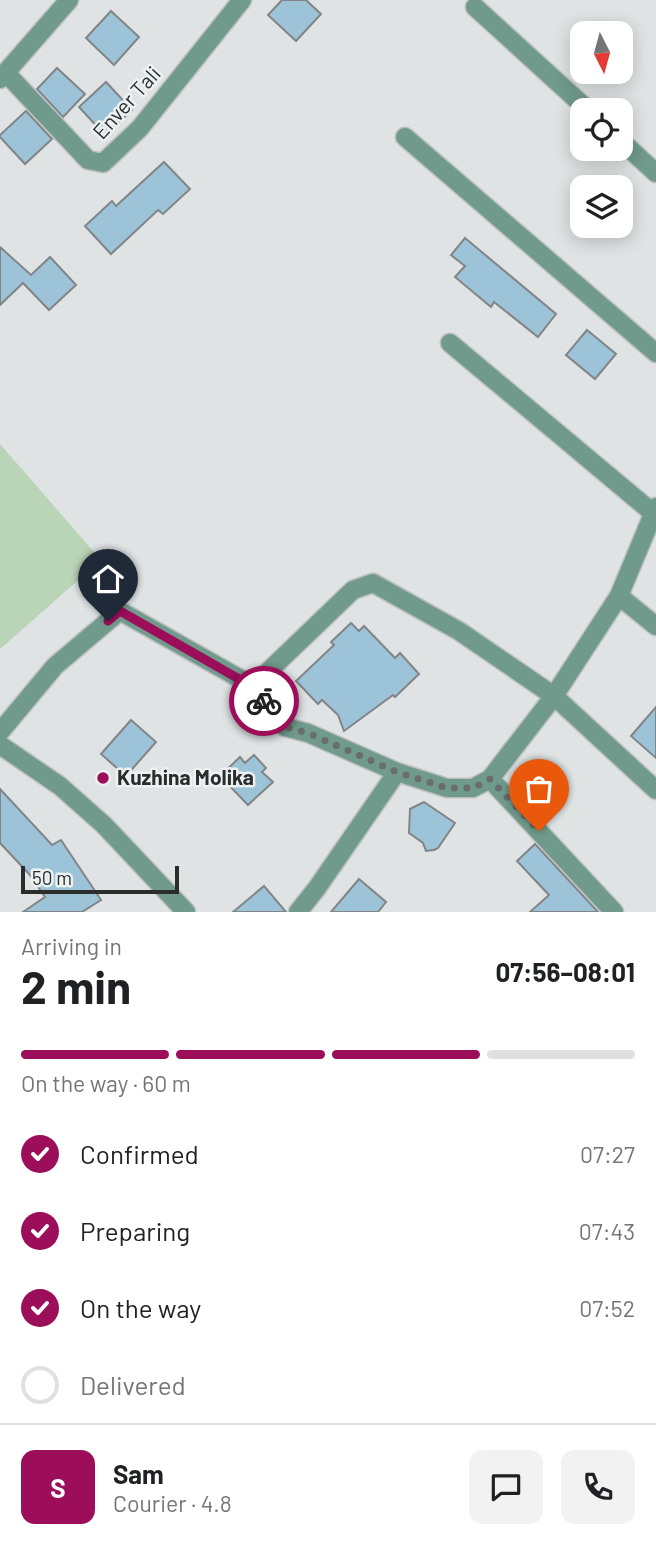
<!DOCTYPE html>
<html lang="en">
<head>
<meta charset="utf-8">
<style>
	:root { --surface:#fff; --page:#f2f2f2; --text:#202124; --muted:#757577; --line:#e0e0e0; --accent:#9c0d5a }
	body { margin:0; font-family:Barlow,sans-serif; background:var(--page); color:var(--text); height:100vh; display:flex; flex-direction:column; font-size:26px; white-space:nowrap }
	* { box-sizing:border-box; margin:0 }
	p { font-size:23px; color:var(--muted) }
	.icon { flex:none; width:38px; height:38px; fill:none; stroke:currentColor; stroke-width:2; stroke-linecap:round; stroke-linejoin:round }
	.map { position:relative; height:912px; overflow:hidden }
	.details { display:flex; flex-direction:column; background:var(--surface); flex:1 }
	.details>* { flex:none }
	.needle { width:46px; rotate:174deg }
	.controls { position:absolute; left:570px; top:21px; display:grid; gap:14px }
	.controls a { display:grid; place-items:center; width:63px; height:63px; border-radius:14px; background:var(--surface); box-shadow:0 4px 18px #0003; font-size:35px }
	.scale { position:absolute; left:21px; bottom:18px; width:158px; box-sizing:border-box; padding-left:7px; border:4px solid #2b2d2d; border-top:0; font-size:19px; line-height:24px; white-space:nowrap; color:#2b2d2d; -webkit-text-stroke:5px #ecf1f1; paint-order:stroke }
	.pin { position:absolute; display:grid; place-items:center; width:60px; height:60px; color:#fff; margin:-72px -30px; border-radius:50% 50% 50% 0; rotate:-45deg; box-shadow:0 0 7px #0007 }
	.pin .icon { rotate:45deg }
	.courier { position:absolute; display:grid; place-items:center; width:70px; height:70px; margin:-35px; border:5px solid #9c0d5a; border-radius:50%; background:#fff; color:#222; box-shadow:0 2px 9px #0007 }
	.overview em { font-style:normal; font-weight:700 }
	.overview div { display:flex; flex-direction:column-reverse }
	.overview { display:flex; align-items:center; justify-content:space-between; height:119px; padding:0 21px }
	h1 { font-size:46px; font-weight:700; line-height:52px }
	.bar { display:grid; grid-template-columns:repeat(4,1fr); gap:10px 7px; align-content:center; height:84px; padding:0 21px }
	.bar i { height:9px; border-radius:5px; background:var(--line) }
	.bar .on { background:var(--accent) }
	.bar p { grid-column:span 4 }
	.line { display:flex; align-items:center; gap:18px; padding:0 21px; border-top:2px solid var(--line) }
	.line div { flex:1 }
	.round { display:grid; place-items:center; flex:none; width:74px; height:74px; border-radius:14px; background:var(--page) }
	ol { padding:0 21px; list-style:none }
	li { display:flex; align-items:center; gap:21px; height:77px }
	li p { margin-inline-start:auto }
	li .icon { padding:7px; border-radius:50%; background:var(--accent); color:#fff; stroke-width:4 }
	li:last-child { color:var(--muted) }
	li i { width:38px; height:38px; border:4px solid var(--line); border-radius:50% }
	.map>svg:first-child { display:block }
	.green { fill:#bad4b7 }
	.building { fill:#9dc3d9; stroke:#828587; stroke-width:2 }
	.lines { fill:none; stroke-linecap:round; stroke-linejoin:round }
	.minor-casing { stroke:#bbbfbf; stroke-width:21 }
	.minor { stroke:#709a8c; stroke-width:18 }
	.done { stroke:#6a6d6d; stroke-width:7; stroke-dasharray:0 12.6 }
	.route { stroke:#9c0d5a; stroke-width:9 }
	.poi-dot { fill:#9c0d5a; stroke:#ecf1f1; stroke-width:2.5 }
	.labels { text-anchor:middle; stroke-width:5; stroke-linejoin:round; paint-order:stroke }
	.street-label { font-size:21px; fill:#2b2d2d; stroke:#ecf1f1 }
	.poi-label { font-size:21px; font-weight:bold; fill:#2b2d2d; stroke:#ecf1f1; text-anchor:start }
</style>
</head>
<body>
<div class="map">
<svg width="656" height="912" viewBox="0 0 656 912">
	<rect width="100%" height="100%" fill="#dfe3e4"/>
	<path class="green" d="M0 444 101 560 0 649Z"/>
	<g class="building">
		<path d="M282 0H306L321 14 296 41 268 15Z"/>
		<path d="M111 11 139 37 114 65 86 38Z"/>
		<path d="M57 68 85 94 63 117 37 89Z"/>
		<path d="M106 82 132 110 105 135 79 107Z"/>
		<path d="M26 111 52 139 25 164 0 137V135Z"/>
		<path d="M164 162 190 189 163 214 158 210 111 254 85 226 112 201 116 206Z"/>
		<path d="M465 238 556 314 538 337 494 302 491 307 455 277 465 266 451 255Z"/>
		<path d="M0 247 31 275 50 257 76 285 49 310 23 283 0 305Z"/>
		<path d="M587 330 616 354 595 379 566 355Z"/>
		<path d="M351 623 359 631 364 626 395 658 400 653 419 674 395 697 393 695 344 731 338 715 322 700 318 704 296 681 334 645 331 642Z"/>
		<path d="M656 707V758L631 736Z"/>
		<path d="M131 720 156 742 126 776 101 754Z"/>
		<path d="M254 755 266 768 262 772 273 782 248 805 220 776 240 757 245 763Z"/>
		<path d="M0 789 52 845 61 840 101 900 82 912H23L45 897 30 875 0 843Z"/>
		<path d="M424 802 455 823 438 848 434 850 426 851 423 843 409 833 410 809Z"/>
		<path d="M535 844 598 912H530L549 895 517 861Z"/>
		<path d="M359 879 386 902 378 912H331Z"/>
		<path d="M264 886 286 912H233Z"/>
	</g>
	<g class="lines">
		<g class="minor-casing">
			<g id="minor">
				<path d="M475 7 588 110"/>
				<path d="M6 73 88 160 103 163 140 128 242 0"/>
				<path d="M0 79 69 0"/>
				<path d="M405 137 656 353"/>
				<path d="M621 141 656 173"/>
				<path d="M450 343 653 513"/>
				<path d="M619 596 656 626"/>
				<path d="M253 686 285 727 308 733 397 772 447 788H473L490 779 554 696 619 596 656 507"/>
				<path d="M0 732 55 666 120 611 253 686 353 590 373 583 459 631 554 696 656 790"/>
				<path d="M0 745 60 786 104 825 186 912"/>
				<path d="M490 779 614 912"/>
				<path d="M298 912 317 888 397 772"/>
			</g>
		</g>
		<use href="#minor" class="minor"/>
	</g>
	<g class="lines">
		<path class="done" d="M264 701 285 727 308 733 397 772 447 788H473L490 779 539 831"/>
		<path class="route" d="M108 621 120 611 253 687 264 701"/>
	</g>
	<circle class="poi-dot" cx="103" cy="778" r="7"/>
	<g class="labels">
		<g class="street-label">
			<text transform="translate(127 103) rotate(-48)" y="7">Enver Tali</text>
		</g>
		<g class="poi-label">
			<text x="117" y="785">Kuzhina Molika</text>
		</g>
	</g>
</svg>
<div class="controls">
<a><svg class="needle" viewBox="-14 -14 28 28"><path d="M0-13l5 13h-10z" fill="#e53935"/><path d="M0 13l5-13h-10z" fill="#757577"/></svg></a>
<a><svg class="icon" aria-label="locate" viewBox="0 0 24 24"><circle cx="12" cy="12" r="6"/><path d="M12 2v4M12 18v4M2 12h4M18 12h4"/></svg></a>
<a><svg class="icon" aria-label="layers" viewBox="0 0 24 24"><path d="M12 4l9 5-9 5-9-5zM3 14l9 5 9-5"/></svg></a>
</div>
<div class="scale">50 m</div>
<div class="pin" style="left:539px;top:831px;background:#ea580c"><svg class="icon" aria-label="bag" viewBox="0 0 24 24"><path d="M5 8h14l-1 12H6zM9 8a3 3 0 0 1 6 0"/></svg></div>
<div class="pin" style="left:108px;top:621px;background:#1f2937"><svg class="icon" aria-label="home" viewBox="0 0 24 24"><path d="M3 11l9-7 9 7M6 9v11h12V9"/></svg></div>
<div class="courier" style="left:264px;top:701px"><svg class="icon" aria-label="bike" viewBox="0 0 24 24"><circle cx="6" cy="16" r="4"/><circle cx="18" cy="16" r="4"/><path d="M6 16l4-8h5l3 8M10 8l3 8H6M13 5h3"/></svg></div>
</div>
<section class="details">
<div class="overview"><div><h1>2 min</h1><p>Arriving in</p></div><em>07:56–08:01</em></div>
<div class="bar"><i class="on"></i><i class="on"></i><i class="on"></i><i></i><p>On the way · 60 m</p></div>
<ol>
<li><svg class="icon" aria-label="check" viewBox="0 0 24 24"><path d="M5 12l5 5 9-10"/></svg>Confirmed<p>07:27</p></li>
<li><svg class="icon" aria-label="check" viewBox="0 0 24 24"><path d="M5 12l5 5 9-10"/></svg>Preparing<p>07:43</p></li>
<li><svg class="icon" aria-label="check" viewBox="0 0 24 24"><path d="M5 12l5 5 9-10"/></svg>On the way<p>07:52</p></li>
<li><i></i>Delivered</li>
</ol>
<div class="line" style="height:126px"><b class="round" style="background:var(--accent);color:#fff">S</b><div><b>Sam</b><p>Courier · 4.8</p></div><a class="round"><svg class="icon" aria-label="chat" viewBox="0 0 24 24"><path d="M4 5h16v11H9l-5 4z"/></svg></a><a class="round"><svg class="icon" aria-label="phone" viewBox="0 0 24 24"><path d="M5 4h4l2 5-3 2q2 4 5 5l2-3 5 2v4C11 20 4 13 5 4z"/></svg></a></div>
</section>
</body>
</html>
